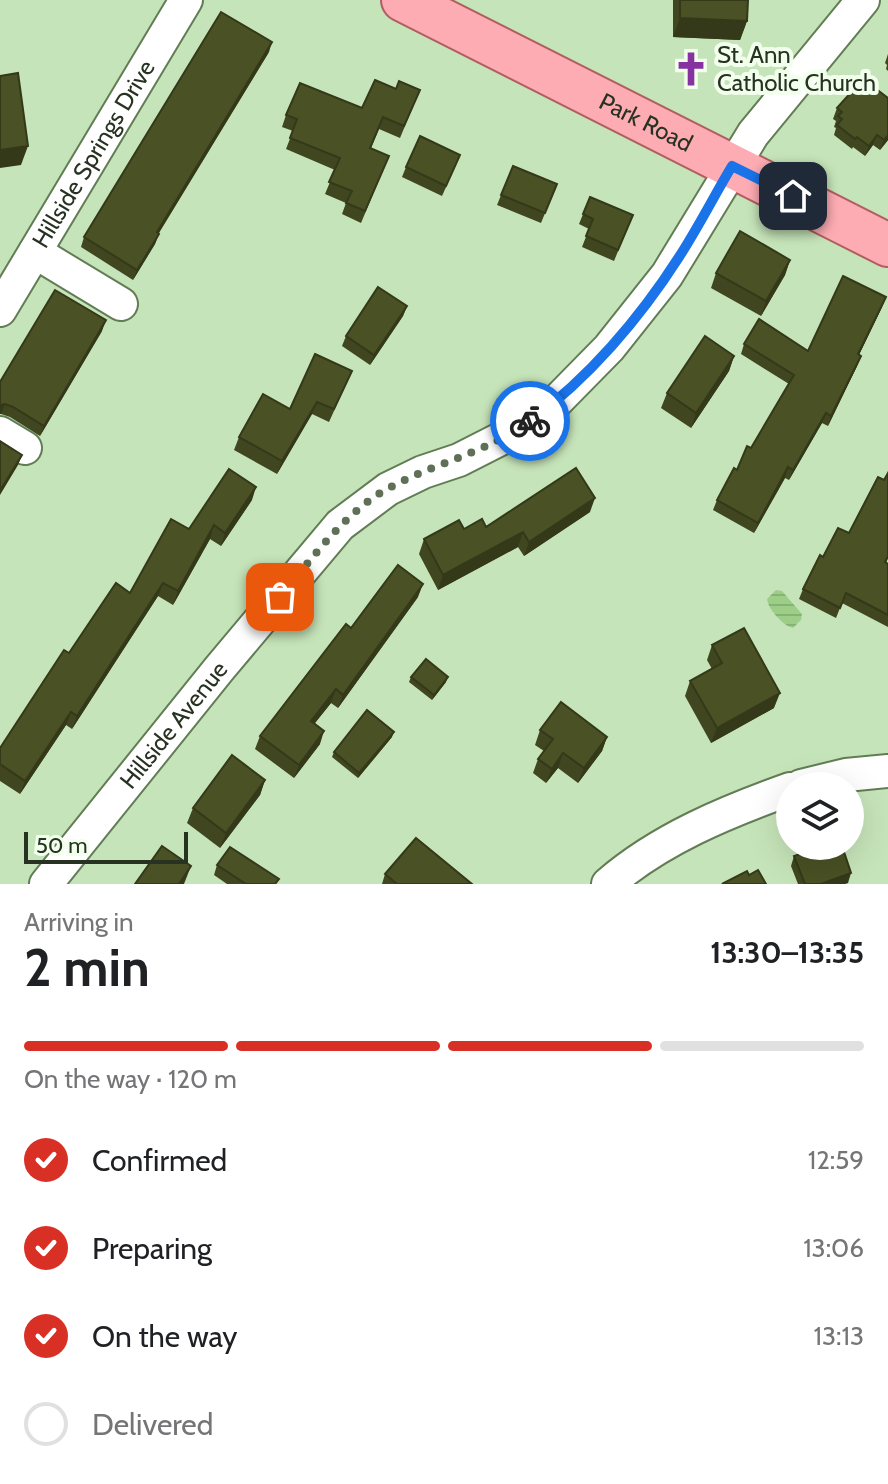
<!DOCTYPE html>
<html lang="en">
<head>
<meta charset="utf-8">
<style>
	:root { --surface:#fff; --page:#f6f6f6; --text:#202124; --muted:#757577; --line:#e0e0e0; --accent:#d93025 }
	body { margin:0; font-family:Cabin,sans-serif; background:var(--page); color:var(--text); height:100vh; display:flex; flex-direction:column; font-size:30px; white-space:nowrap }
	* { box-sizing:border-box; margin:0 }
	p { font-size:26px; color:var(--muted) }
	.icon { flex:none; width:44px; height:44px; fill:none; stroke:currentColor; stroke-width:2; stroke-linecap:round; stroke-linejoin:round }
	.map { position:relative; height:884px; overflow:hidden }
	.panel { display:flex; flex-direction:column; background:var(--surface); flex:1 }
	.panel>* { flex:none }
	.fabs { position:absolute; left:776px; top:772px; display:grid; gap:16px }
	.fabs a { display:grid; place-items:center; width:88px; height:88px; border-radius:50%; background:var(--surface); box-shadow:0 8px 32px #0002; font-size:40px }
	.scale { position:absolute; left:24px; bottom:20px; width:164px; box-sizing:border-box; padding-left:8px; border:4px solid #273222; border-top:0; font-size:22px; line-height:28px; white-space:nowrap; color:#273222; -webkit-text-stroke:6px #f2ffed; paint-order:stroke }
	.pin { position:absolute; display:grid; place-items:center; width:68px; height:68px; color:#fff; margin:-34px; border-radius:16px; box-shadow:0 4px 12px #0006 }
	.courier { position:absolute; display:grid; place-items:center; width:80px; height:80px; margin:-40px; border:6px solid #1a73e8; border-radius:50%; background:#fff; color:#222; box-shadow:0 2px 10px #0007 }
	.head em { font-style:normal; font-weight:700 }
	.head div { display:flex; flex-direction:column-reverse }
	.head { display:flex; align-items:center; justify-content:space-between; height:136px; padding:0 24px }
	h1 { font-size:52px; font-weight:700; line-height:60px }
	.bar { display:grid; grid-template-columns:repeat(4,1fr); gap:12px 8px; align-content:center; height:96px; padding:0 24px }
	.bar i { height:10px; border-radius:6px; background:var(--line) }
	.bar .on { background:var(--accent) }
	.bar p { grid-column:span 4 }
	ol { padding:0 24px; list-style:none }
	li { display:flex; align-items:center; gap:24px; height:88px }
	li p { margin-inline-start:auto }
	li .icon { padding:8px; border-radius:50%; background:var(--accent); color:#fff; stroke-width:4 }
	li:last-child { color:var(--muted) }
	li i { width:44px; height:44px; border:4px solid var(--line); border-radius:50% }
	.map>svg:first-child { display:block }
	.water { fill:url(#water-rules) }
	.lines { fill:none; stroke-linecap:round; stroke-linejoin:round }
	.minor-casing { stroke:#627d56; stroke-width:36 }
	.major-casing { stroke:#b15e60; stroke-width:46 }
	.minor { stroke:#fff; stroke-width:32 }
	.major { stroke:#fdacb3; stroke-width:42 }
	.wall { fill:#40461f }
	.shaded-wall { fill:#343919 }
	.building { fill:#4a5124; stroke:#343919; stroke-width:2 }
	.done { stroke:#5f7057; stroke-width:8; stroke-dasharray:0 14.4 }
	.route { stroke:#1a73e8; stroke-width:10 }
	.labels { text-anchor:middle; stroke-width:8; stroke-linejoin:round; paint-order:stroke }
	.poi-label { font-size:24px; fill:#273222; stroke:#f2ffed; text-anchor:start }
	.street-label { font-size:24px; fill:#273222; stroke:#f2ffed }
</style>
</head>
<body>
<div class="map">
<svg width="888" height="884" viewBox="0 0 888 884">
	<defs>
		<pattern id="water-rules" width="6" height="5" patternUnits="userSpaceOnUse" patternTransform="scale(2)"><rect width="6" height="5" fill="#9dce88"/><path d="M0 2.5h6" fill="none" stroke="#87b175"/></pattern>
	</defs>
	<rect width="100%" height="100%" fill="#c6e4b9"/>
	<path class="water" d="M776 590 782 591 802 614 801 620 793 628C783 626 768 609 767 599Z"/>
	<g class="lines">
		<g class="minor-casing">
			<g id="minor">
				<path d="M35 252 121 304"/>
				<path id="s1" d="M0 310 186 0"/>
				<path d="M0 433 25 448"/>
				<path d="M801 786 846 775 888 771"/>
				<path id="s2" d="M46 884 219 669 340 525 388 489 423 472 459 460 516 431 552 406 609 348 667 275 753 134 863 0"/>
				<path d="M608 884C660 839 726 812 790 789"/>
			</g>
		</g>
		<g class="major-casing">
			<g id="major">
				<path id="s3" d="M403 0 888 245"/>
			</g>
		</g>
		<use href="#minor" class="minor"/>
		<use href="#major" class="major"/>
	</g>
	<g class="wall">
		<path d="M673 0H748L747 21 740 40 673 37Z"/>
		<path d="M269 52 159 233 155 244 133 280 81 247 84 237Z"/>
		<path d="M888 54V71L886 69 887 65 885 63Z"/>
		<path d="M396 89 420 90 400 138 379 129 371 148 389 156 361 223 342 214 346 203 325 194 335 170 286 149 293 131 282 127 286 115 362 108Z"/>
		<path d="M888 98V140L880 150 873 145 865 156 853 147 852 149 834 135 836 128 834 127 836 121 833 119 837 108Z"/>
		<path d="M456 165 442 196 402 177 406 167Z"/>
		<path d="M513 166 557 184 541 223 497 205Z"/>
		<path d="M590 197 633 215 614 261 582 247 589 229 579 224Z"/>
		<path d="M790 260 785 275 761 316 711 288 716 273Z"/>
		<path d="M407 306 403 316 370 365 342 346 346 336Z"/>
		<path d="M882 307 859 355 861 356 857 366 828 426 822 423 789 480 785 478 754 533 713 510 717 500 751 448 789 384 741 354 744 344 808 351Z"/>
		<path d="M102 331 40 436 10 417 1 414 0 382Z"/>
		<path d="M734 356 729 371 691 428 661 408 667 393Z"/>
		<path d="M352 371 329 422 312 414 277 474 234 450 239 437 290 409Z"/>
		<path d="M888 473V558L886 563 888 564V627L842 603 836 618 799 599 803 589 823 557 849 533Z"/>
		<path d="M252 500 221 546 210 539 173 605 158 596 72 729 66 725 20 794 0 781V748L69 653 130 593 189 529Z"/>
		<path d="M590 512 524 556 518 547 438 590 419 554 424 539 464 529Z"/>
		<path d="M418 597 338 708 331 703 315 723 320 744 294 778 255 749 260 736 351 628Z"/>
		<path d="M712 645 774 708 711 743 685 696 690 681 712 669 707 660Z"/>
		<path d="M411 677 446 682 432 700 409 682Z"/>
		<path d="M540 730 607 737 602 751 578 783 558 768 546 783 533 773 538 759 544 751 535 745Z"/>
		<path d="M392 737 358 778 332 757 334 752Z"/>
		<path d="M265 780 260 795 220 848 187 823 193 808Z"/>
		<path d="M794 856 848 883 844 884H798L791 866Z"/>
		<path d="M217 865 277 884H227L214 875Z"/>
		<path d="M385 874 472 884H382Z"/>
	</g>
	<g class="shaded-wall">
		<path d="M680 18 747 21 740 40 673 37Z"/>
		<path d="M272 42 269 52 153 242 157 232Z"/>
		<path d="M877 135 873 145 865 156 869 146Z"/>
		<path d="M888 135V140L880 150 884 140Z"/>
		<path d="M28 146 21 165 0 168V150Z"/>
		<path d="M159 234 155 244 133 280 137 270Z"/>
		<path d="M790 260 785 275 761 316 766 301Z"/>
		<path d="M886 297 882 307 854 365 858 354Z"/>
		<path d="M407 306 403 316 370 365 374 355Z"/>
		<path d="M106 320 102 331 40 436 44 426Z"/>
		<path d="M734 356 729 371 691 428 696 413Z"/>
		<path d="M861 356 857 366 828 426 831 416Z"/>
		<path d="M317 402 312 414 277 474 282 461Z"/>
		<path d="M5 404 1 414H0V405Z"/>
		<path d="M826 413 822 423 789 480 793 470Z"/>
		<path d="M22 455 18 465 0 495V491Z"/>
		<path d="M788 467 785 478 754 533 758 523Z"/>
		<path d="M256 487 252 500 221 546 225 533Z"/>
		<path d="M595 498 590 512 524 556 529 542Z"/>
		<path d="M214 525 210 539 173 605 178 591Z"/>
		<path d="M523 532 518 547 438 590 443 575Z"/>
		<path d="M163 583 158 596 72 729 77 716Z"/>
		<path d="M423 584 418 597 338 708 343 695Z"/>
		<path d="M448 677 446 682 432 700 434 695Z"/>
		<path d="M336 689 331 703 306 734 311 721Z"/>
		<path d="M780 693 774 708 711 743 717 728Z"/>
		<path d="M71 712 66 725 20 794 25 781Z"/>
		<path d="M324 731 320 744 294 778 299 765Z"/>
		<path d="M394 732 392 737 358 778 359 773Z"/>
		<path d="M607 737 602 751 578 783 584 768Z"/>
		<path d="M563 753 558 768 546 783 552 769Z"/>
		<path d="M265 780 260 795 220 848 226 833Z"/>
		<path d="M191 866 184 884H179Z"/>
		<path d="M851 873 848 883 844 884H821Z"/>
	</g>
	<g class="building">
		<path d="M680 0H748L747 21 680 18Z"/>
		<path d="M221 12 272 42 157 232 159 234 137 270 84 237Z"/>
		<path d="M18 73 28 146 0 150V76Z"/>
		<path d="M863 79 888 98V135L884 140 877 135 869 146 857 137 855 139 837 125 842 119 838 116 842 112 837 108Z"/>
		<path d="M375 80 396 89 399 81 420 90 404 126 383 117 370 148 389 156 365 211 346 203 352 191 329 182 340 158 290 138 297 119 286 115 300 83 362 108Z"/>
		<path d="M420 136 460 155 446 186 406 167Z"/>
		<path d="M513 166 557 184 545 213 501 195Z"/>
		<path d="M590 197 633 215 618 250 586 236 593 219 583 214Z"/>
		<path d="M740 231 790 260 766 301 716 273Z"/>
		<path d="M843 276 886 297 858 354 861 356 831 416 826 413 793 470 788 467 758 523 717 500 734 468 737 470 747 446 751 448 794 375 744 344 759 319 808 351Z"/>
		<path d="M378 287 407 306 374 355 346 336Z"/>
		<path d="M55 290 106 320 44 426 13 407 5 404 0 405V382Z"/>
		<path d="M705 336 734 356 696 413 667 393Z"/>
		<path d="M315 354 352 371 334 409 317 402 282 461 239 437 263 394 290 409Z"/>
		<path d="M0 441 22 455 0 491Z"/>
		<path d="M576 468 595 498 529 542 523 532 443 575 424 539 459 520 464 529 482 519 486 527Z"/>
		<path d="M229 469 256 487 225 533 214 525 178 591 163 583 77 716 71 712 25 781 0 764V748L64 650 69 653 116 583 130 593 171 519 189 529Z"/>
		<path d="M888 473V556L885 562 888 564V615L846 593 840 608 803 589 820 555 823 557 838 528 849 533 878 477 884 480Z"/>
		<path d="M398 565 423 584 343 695 336 689 311 721 324 731 299 765 260 736 346 624 351 628Z"/>
		<path d="M744 628 780 693 717 728 690 681 722 663 712 645Z"/>
		<path d="M426 659 448 677 434 695 411 677Z"/>
		<path d="M561 702 607 737 584 768 563 753 552 769 538 759 553 739 540 730Z"/>
		<path d="M367 710 394 732 359 773 334 752Z"/>
		<path d="M232 755 265 780 226 833 193 808Z"/>
		<path d="M416 838 472 884H397L385 874Z"/>
		<path d="M162 846 191 866 179 884H135Z"/>
		<path d="M822 846H842L851 873 821 884H805L794 856Z"/>
		<path d="M230 847 279 879 275 884H246L217 865Z"/>
		<path d="M758 870 766 884H722L747 871 749 875Z"/>
	</g>
	<g class="lines">
		<path class="done" d="M280 597C312 559 343 514 387 489 434 463 486 453 530 421"/>
		<path class="route" d="M530 421C588 379 640 318 679 257 698 228 714 196 732 166L793 196"/>
	</g>
	<defs>
		<g id="church-bare" transform="scale(2.76)"><path d="M-1.2-6h2.4v3.5h3.3v2.4h-3.3V6h-2.4V-.1h-3.3v-2.4h3.3Z" fill="#8632a1" stroke="#f2ffed" stroke-width="2.5" paint-order="stroke"/></g>
	</defs>
	<g fill-rule="evenodd">
		<use href="#church-bare" x="691" y="69"/>
	</g>
	<g class="labels">
		<g class="poi-label">
			<text x="717" y="63">St. Ann<tspan x="717" dy="28">Catholic Church</tspan></text>
		</g>
		<g class="street-label">
			<text dy="8" stroke="none"><textPath href="#s3" startOffset="272">Park Road</textPath></text>
			<text dy="8" stroke="none"><textPath href="#s1" startOffset="182">Hillside Springs Drive</textPath></text>
			<text dy="8" stroke="none"><textPath href="#s2" startOffset="204">Hillside Avenue</textPath></text>
		</g>
	</g>
</svg>
<div class="fabs">
<a><svg class="icon" aria-label="layers" viewBox="0 0 24 24"><path d="M12 4l9 5-9 5-9-5zM3 14l9 5 9-5"/></svg></a>
</div>
<div class="scale">50 m</div>
<div class="pin" style="left:280px;top:597px;background:#ea580c"><svg class="icon" aria-label="bag" viewBox="0 0 24 24"><path d="M5 8h14l-1 12H6zM9 8a3 3 0 0 1 6 0"/></svg></div>
<div class="pin" style="left:793px;top:196px;background:#1f2937"><svg class="icon" aria-label="home" viewBox="0 0 24 24"><path d="M3 11l9-7 9 7M6 9v11h12V9"/></svg></div>
<div class="courier" style="left:530px;top:421px"><svg class="icon" aria-label="bike" viewBox="0 0 24 24"><circle cx="6" cy="16" r="4"/><circle cx="18" cy="16" r="4"/><path d="M6 16l4-8h5l3 8M10 8l3 8H6M13 5h3"/></svg></div>
</div>
<section class="panel">
<div class="head"><div><h1>2 min</h1><p>Arriving in</p></div><em>13:30–13:35</em></div>
<div class="bar"><i class="on"></i><i class="on"></i><i class="on"></i><i></i><p>On the way · 120 m</p></div>
<ol>
<li><svg class="icon" aria-label="check" viewBox="0 0 24 24"><path d="M5 12l5 5 9-10"/></svg>Confirmed<p>12:59</p></li>
<li><svg class="icon" aria-label="check" viewBox="0 0 24 24"><path d="M5 12l5 5 9-10"/></svg>Preparing<p>13:06</p></li>
<li><svg class="icon" aria-label="check" viewBox="0 0 24 24"><path d="M5 12l5 5 9-10"/></svg>On the way<p>13:13</p></li>
<li><i></i>Delivered</li>
</ol>
</section>
</body>
</html>
